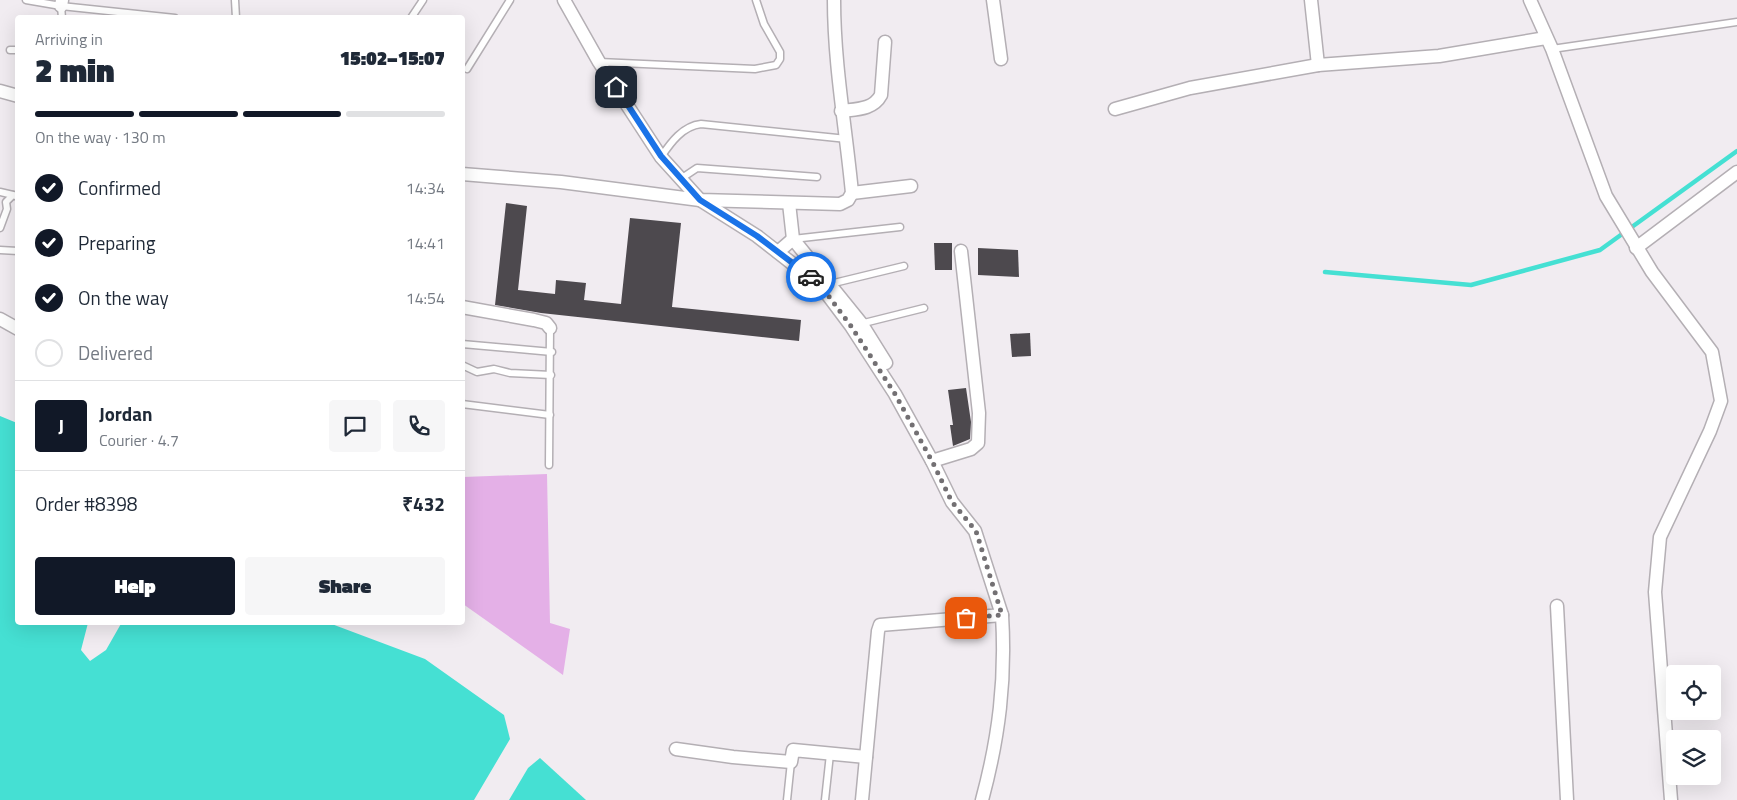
<!DOCTYPE html>
<html lang="en">
<head>
<meta charset="utf-8">
<style>
	:root { --surface:#fff; --page:#f6f6f7; --text:#1f2937; --muted:#747a83; --line:#e0e1e3; --accent:#111827 }
	body { margin:0; font-family:"Titillium Web",sans-serif; background:var(--page); color:var(--text); height:100vh; display:flex; flex-direction:column; font-size:19px; white-space:nowrap }
	* { box-sizing:border-box; margin:0 }
	p { font-size:16px; color:var(--muted) }
	.icon { flex:none; width:28px; height:28px; fill:none; stroke:currentColor; stroke-width:2; stroke-linecap:round; stroke-linejoin:round }
	.map { position:relative; flex:1; overflow:hidden }
	.sheet { position:absolute; left:15px; top:15px; width:450px; height:610px; display:flex; flex-direction:column; background:var(--surface); border-radius:5px; box-shadow:0 5px 20px #0002 }
	.sheet>* { flex:none }
	.controls { position:absolute; left:1666px; top:665px; display:grid; gap:10px }
	.controls a { display:grid; place-items:center; width:55px; height:55px; border-radius:5px; background:var(--surface); box-shadow:0 5px 20px #0002; font-size:25px }
	.pin { position:absolute; display:grid; place-items:center; width:42px; height:42px; color:#fff; margin:-21px; border-radius:10px; box-shadow:0 2px 8px #0006 }
	.courier { position:absolute; display:grid; place-items:center; width:50px; height:50px; margin:-25px; border:4px solid #1a73e8; border-radius:50%; background:#fff; color:#222; box-shadow:0 1px 6px #0007 }
	.overview em { font-style:normal; font-weight:800 }
	.overview div { display:flex; flex-direction:column-reverse }
	.overview { display:flex; align-items:center; justify-content:space-between; height:85px; padding:0 20px }
	h1 { font-size:32px; font-weight:800; line-height:38px }
	.bar { display:grid; grid-template-columns:repeat(4,1fr); gap:8px 5px; align-content:center; height:60px; padding:0 20px }
	.bar i { height:6px; border-radius:4px; background:var(--line) }
	.bar .selected { background:var(--accent) }
	.bar p { grid-column:span 4 }
	.line { display:flex; align-items:center; gap:12px; padding:0 20px; border-top:1px solid var(--line) }
	.line div { flex:1 }
	.round { display:grid; place-items:center; flex:none; width:52px; height:52px; border-radius:5px; background:var(--page) }
	ol { padding:0 20px; list-style:none }
	li { display:flex; align-items:center; gap:15px; height:55px }
	li p { margin-inline-start:auto }
	li .icon { padding:5px; border-radius:50%; background:var(--accent); color:#fff; stroke-width:4 }
	li:last-child { color:var(--muted) }
	li i { width:28px; height:28px; border:2px solid var(--line); border-radius:50% }
	.action { display:flex; gap:10px; margin-top:auto; padding:10px 20px }
	.action a { flex:1; height:58px; border-radius:5px; background:var(--accent); color:#fff; font-size:20px; font-weight:800; line-height:58px; text-align:center }
	.action a+a { background:var(--page); color:var(--text) }
	.map>svg:first-child { display:block }
	.green { fill:#e4b0e7 }
	.water { fill:#45e0d3 }
	.lines { fill:none; stroke-linecap:round; stroke-linejoin:round }
	.stream { stroke:#45e0d3; stroke-width:4.5 }
	.building { fill:#4d494e }
	.service-casing { stroke:#b4afb4; stroke-width:9 }
	.minor-casing { stroke:#b4afb4; stroke-width:15 }
	.service { stroke:#fff; stroke-width:6 }
	.minor { stroke:#fff; stroke-width:12 }
	.done { stroke:#737073; stroke-width:5; stroke-dasharray:0 9 }
	.route { stroke:#1a73e8; stroke-width:6 }
</style>
</head>
<body>
<div class="map">
<svg width="1737" height="800" viewBox="0 0 1737 800">
	<rect width="100%" height="100%" fill="#f1ecf1"/>
	<path class="green" d="M547 474 550 623 570 629 563 675 463 604V477Z"/>
	<g class="water">
		<path d="M0 416 17 423 18 622 88 623 81 650 90 661 106 650 122 622 329 623 425 659 504 715 510 739 474 800H0Z"/>
		<path d="M540 758 586 800H509L528 768Z"/>
	</g>
	<g class="lines">
		<path class="stream" d="M1325 272 1471 285 1600 250 1737 151"/>
	</g>
	<g class="building">
		<path d="M506 203 527 206 518 290 555 294 556 280 586 283 584 300 621 304 630 218 681 223 672 307 801 320 799 341 541 313 495 305Z"/>
		<path d="M934 243H952V270H935Z"/>
		<path d="M978 248 1018 250 1019 277 978 275Z"/>
		<path d="M1030 333 1031 356 1012 357 1010 334Z"/>
		<path d="M966 388 971 422 970 439 953 446 950 425H953L948 390Z"/>
	</g>
	<g class="lines">
		<g class="service-casing">
			<g id="service">
				<path d="M26 0 61 6 175 18"/>
				<path d="M235 0 236 18"/>
				<path d="M61 6 62 18"/>
				<path d="M411 18 423 0"/>
				<path d="M1552 49 1737 22"/>
				<path d="M10 50H18"/>
				<path d="M599 62 755 69 776 65 780 59V52L764 24 756 0"/>
				<path d="M467 69 510 0"/>
				<path d="M661 157C671 142 683 126 701 124L847 139"/>
				<path d="M682 178 697 168 817 177"/>
				<path d="M0 192 13 195"/>
				<path d="M0 228 7 209 6 202 13 195 18 197"/>
				<path d="M793 239 900 227"/>
				<path d="M0 250 18 251"/>
				<path d="M830 284 904 266"/>
				<path d="M860 324 924 308"/>
				<path d="M462 344 552 352"/>
				<path d="M462 365 477 372 494 369 510 373 551 375"/>
				<path d="M462 404 550 415"/>
				<path d="M549 465 550 328"/>
				<path d="M787 800 791 762"/>
				<path d="M825 800 830 754"/>
			</g>
		</g>
		<g class="minor-casing">
			<g id="minor">
				<path d="M564 0 599 62 661 157 700 200 757 236 821 286 851 326 895 394 932 461 952 502 975 531 1002 615 880 625 878 631 862 800"/>
				<path d="M993 0 1001 59"/>
				<path d="M1311 0 1318 65 1439 56 1546 38"/>
				<path d="M1530 0 1552 49 1606 196 1652 272 1712 352 1721 401 1710 431 1660 537 1655 592 1671 800"/>
				<path d="M61 6 62 0"/>
				<path d="M0 91 18 96"/>
				<path d="M1115 109 1190 88 1318 65"/>
				<path d="M841 111C856 109 873 110 881 95L885 42"/>
				<path d="M462 174 561 182 700 200 840 204 848 200 852 193C846 129 834 65 834 0"/>
				<path d="M852 193 911 186"/>
				<path d="M789 203 793 239"/>
				<path d="M1636 248 1737 172"/>
				<path d="M778 252 793 239 861 323 886 363"/>
				<path d="M462 307 534 320 546 323 550 328"/>
				<path d="M0 319 18 329"/>
				<path d="M932 461 971 449 978 443 979 413 961 251"/>
				<path d="M1557 606 1567 800"/>
				<path d="M676 749 733 757 791 762 793 750 866 757"/>
				<path d="M982 800C999 737 1006 680 1002 615"/>
			</g>
		</g>
		<use href="#service" class="service"/>
		<use href="#minor" class="minor"/>
	</g>
	<g class="lines">
		<path class="done" d="M811 277 821 286 851 326 895 394 932 461 952 502 976 531 1002 615 966 618"/>
		<path class="route" d="M616 87 661 156 700 200 757 236 811 277"/>
	</g>
</svg>
<div class="controls">
<a><svg class="icon" aria-label="locate" viewBox="0 0 24 24"><circle cx="12" cy="12" r="6"/><path d="M12 2v4M12 18v4M2 12h4M18 12h4"/></svg></a>
<a><svg class="icon" aria-label="layers" viewBox="0 0 24 24"><path d="M12 4l9 5-9 5-9-5zM3 14l9 5 9-5"/></svg></a>
</div>
<div class="pin" style="left:966px;top:618px;background:#ea580c"><svg class="icon" aria-label="bag" viewBox="0 0 24 24"><path d="M5 8h14l-1 12H6zM9 8a3 3 0 0 1 6 0"/></svg></div>
<div class="pin" style="left:616px;top:87px;background:#1f2937"><svg class="icon" aria-label="home" viewBox="0 0 24 24"><path d="M3 11l9-7 9 7M6 9v11h12V9"/></svg></div>
<div class="courier" style="left:811px;top:277px"><svg class="icon" aria-label="car" viewBox="0 0 24 24"><path d="M5 17H2v-5l4-1 3-4h7l3 4 3 1v5h-3M9 17h6M6 11h13"/><circle cx="7" cy="17" r="2"/><circle cx="17" cy="17" r="2"/></svg></div>
<section class="sheet">
<div class="overview"><div><h1>2 min</h1><p>Arriving in</p></div><em>15:02–15:07</em></div>
<div class="bar"><i class="selected"></i><i class="selected"></i><i class="selected"></i><i></i><p>On the way · 130 m</p></div>
<ol>
<li><svg class="icon" aria-label="check" viewBox="0 0 24 24"><path d="M5 12l5 5 9-10"/></svg>Confirmed<p>14:34</p></li>
<li><svg class="icon" aria-label="check" viewBox="0 0 24 24"><path d="M5 12l5 5 9-10"/></svg>Preparing<p>14:41</p></li>
<li><svg class="icon" aria-label="check" viewBox="0 0 24 24"><path d="M5 12l5 5 9-10"/></svg>On the way<p>14:54</p></li>
<li><i></i>Delivered</li>
</ol>
<div class="line" style="height:90px"><b class="round" style="background:var(--accent);color:#fff">J</b><div><b>Jordan</b><p>Courier · 4.7</p></div><a class="round"><svg class="icon" aria-label="chat" viewBox="0 0 24 24"><path d="M4 5h16v11H9l-5 4z"/></svg></a><a class="round"><svg class="icon" aria-label="phone" viewBox="0 0 24 24"><path d="M5 4h4l2 5-3 2q2 4 5 5l2-3 5 2v4C11 20 4 13 5 4z"/></svg></a></div>
<div class="line" style="height:65px"><div>Order #8398</div><b>₹432</b></div>
<div class="action"><a>Help</a><a>Share</a></div>
</section>
</div>
</body>
</html>
